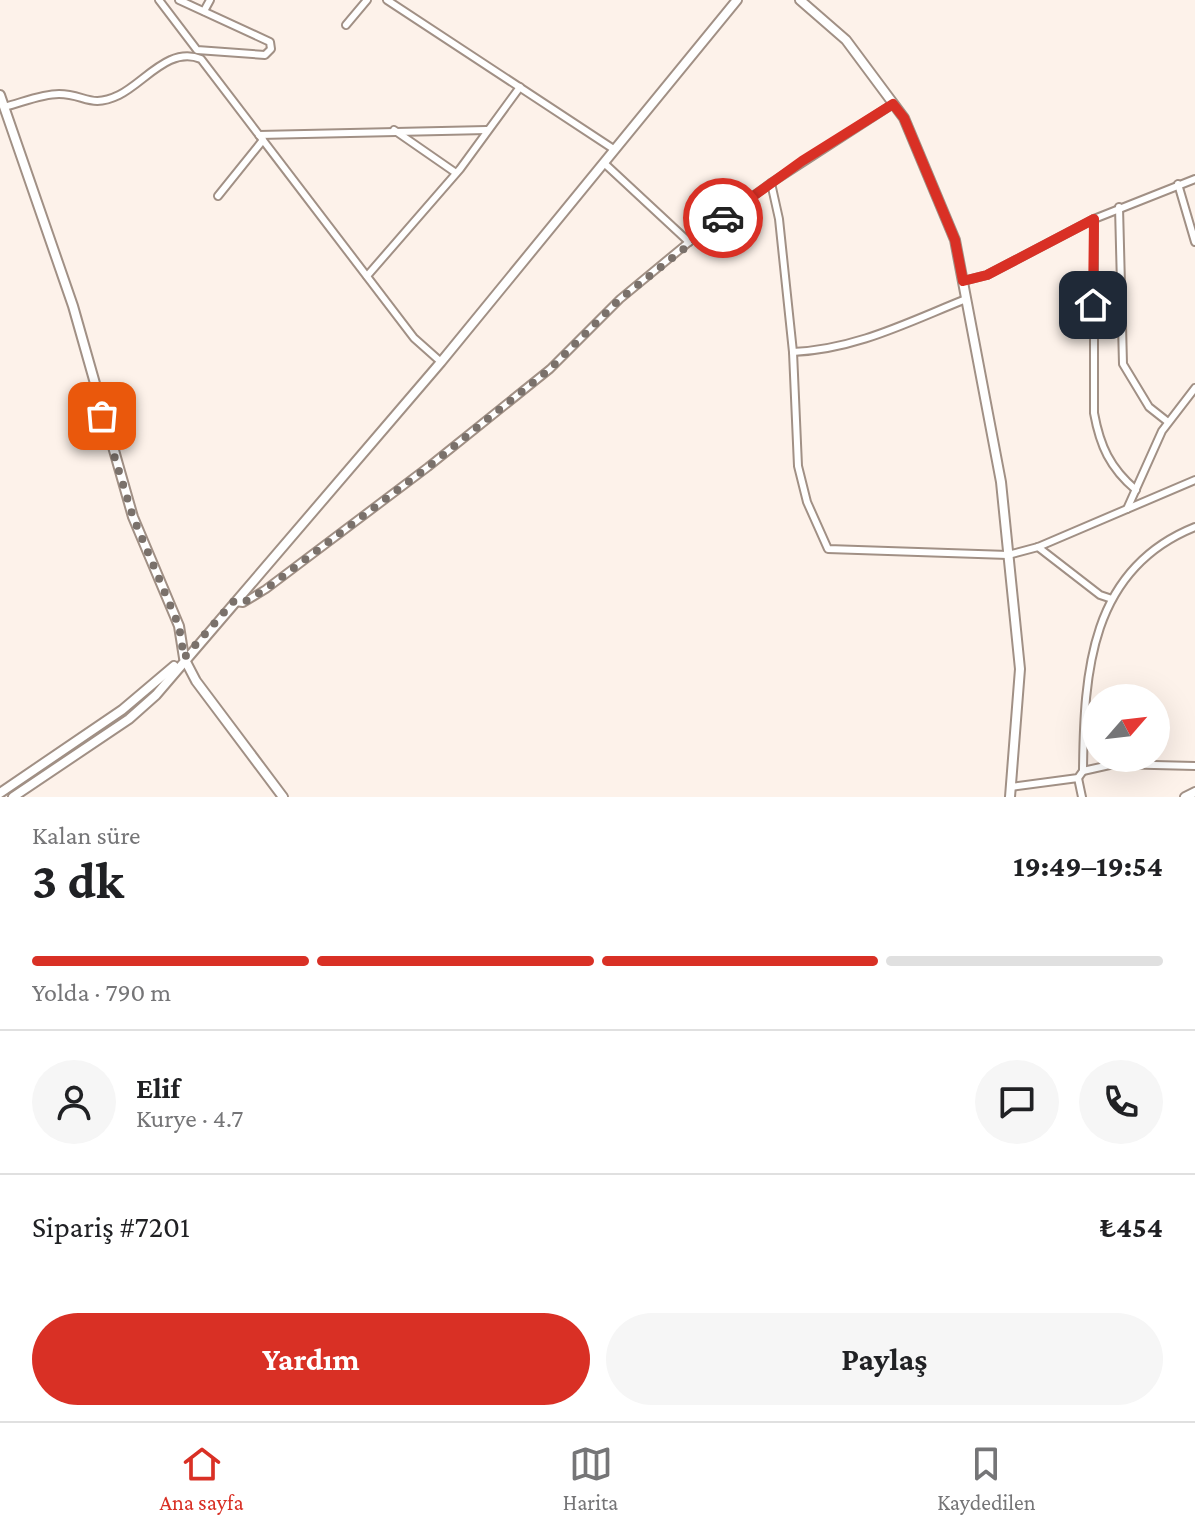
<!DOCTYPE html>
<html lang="tr">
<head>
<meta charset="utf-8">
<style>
	:root { --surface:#fff; --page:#f6f6f6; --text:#202124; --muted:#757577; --line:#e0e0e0; --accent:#d93025 }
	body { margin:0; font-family:"Crimson Pro",serif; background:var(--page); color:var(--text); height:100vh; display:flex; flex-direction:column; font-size:30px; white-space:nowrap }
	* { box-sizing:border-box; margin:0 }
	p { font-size:26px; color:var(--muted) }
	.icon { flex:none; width:44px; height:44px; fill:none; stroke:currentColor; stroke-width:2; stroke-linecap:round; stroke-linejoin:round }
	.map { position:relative; height:797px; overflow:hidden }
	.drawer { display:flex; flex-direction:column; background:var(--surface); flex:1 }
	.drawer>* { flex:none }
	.needle { width:52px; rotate:62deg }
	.fabs { position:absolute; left:1082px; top:684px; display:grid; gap:16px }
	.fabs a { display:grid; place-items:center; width:88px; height:88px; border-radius:50%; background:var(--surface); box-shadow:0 8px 32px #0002; font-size:40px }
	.pin { position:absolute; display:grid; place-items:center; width:68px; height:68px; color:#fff; margin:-34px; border-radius:16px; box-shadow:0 4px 12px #0006 }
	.courier { position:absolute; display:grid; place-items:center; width:80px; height:80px; margin:-40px; border:6px solid #d93025; border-radius:50%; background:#fff; color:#222; box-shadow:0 2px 10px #0007 }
	.headline em { font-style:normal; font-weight:700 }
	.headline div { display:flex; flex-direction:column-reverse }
	.headline { display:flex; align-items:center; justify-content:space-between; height:136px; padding:0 32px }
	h1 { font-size:52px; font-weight:700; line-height:60px }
	.bar { display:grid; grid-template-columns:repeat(4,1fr); gap:12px 8px; align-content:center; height:96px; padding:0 32px }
	.bar i { height:10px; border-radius:6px; background:var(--line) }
	.bar .selected { background:var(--accent) }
	.bar p { grid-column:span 4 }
	.line { display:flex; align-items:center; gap:20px; padding:0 32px; border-top:2px solid var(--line) }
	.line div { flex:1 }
	.round { display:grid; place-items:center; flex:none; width:84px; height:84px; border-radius:42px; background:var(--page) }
	.action { display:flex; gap:16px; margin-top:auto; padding:16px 32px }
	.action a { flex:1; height:92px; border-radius:48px; background:var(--accent); color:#fff; font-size:32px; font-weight:700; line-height:92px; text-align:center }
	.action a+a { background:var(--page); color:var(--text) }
	.menu { display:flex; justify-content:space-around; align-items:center; height:112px; border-top:2px solid var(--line); background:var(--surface); font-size:22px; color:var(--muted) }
	.menu a { display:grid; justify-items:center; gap:4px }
	.menu .selected { color:var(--accent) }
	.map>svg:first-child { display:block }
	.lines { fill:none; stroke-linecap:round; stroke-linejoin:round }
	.street-casing { stroke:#a19085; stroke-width:10 }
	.secondary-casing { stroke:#a19085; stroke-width:12 }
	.street { stroke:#fff; stroke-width:6 }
	.secondary { stroke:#fff; stroke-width:8 }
	.done { stroke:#7a716b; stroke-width:8; stroke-dasharray:0 14.4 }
	.route { stroke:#d93025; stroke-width:10 }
</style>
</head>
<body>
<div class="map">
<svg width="1195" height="797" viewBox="0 0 1195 797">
	<rect width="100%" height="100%" fill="#fdf2ea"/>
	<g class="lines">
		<g class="street-casing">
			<g id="street">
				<path d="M159 0 197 50 265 55 271 49 270 42 179 0"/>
				<path d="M387 0 615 150"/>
				<path d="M204 11 210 0"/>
				<path d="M346 25 367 0"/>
				<path d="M4 107C21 103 41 94 59 94 85 94 90 109 119 95 145 82 169 46 201 59L414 338 441 362"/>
				<path d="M394 130 456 173"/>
				<path d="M259 135 487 130"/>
				<path d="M604 163 689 242"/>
				<path d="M771 183 893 104"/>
				<path d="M1178 184 1195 242"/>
				<path d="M218 196 263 140"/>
				<path d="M1119 207 1123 364 1149 407 1168 422"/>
				<path d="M1094 219V413C1100 446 1110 468 1136 490"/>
				<path d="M367 276 460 169 520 87"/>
				<path d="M963 281 987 275 1094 219 1195 179"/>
				<path d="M793 352C857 349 908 322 966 299"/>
				<path d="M1127 509 1162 431 1195 388"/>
				<path d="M1038 547 1100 595 1112 599"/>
				<path d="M235 602 243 603 266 589 428 467 550 369 620 299 689 242 771 183 779 219 793 352 798 466 807 502 828 549 1008 555 1038 547 1195 480"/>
				<path d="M1083 771 1114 764 1195 766"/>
				<path d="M1078 778 1082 797"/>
				<path d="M1011 787 1078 778 1083 771C1084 672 1090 569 1195 527"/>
			</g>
		</g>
		<g class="secondary-casing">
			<g id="secondary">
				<path d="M800 0 846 40 904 118 955 240 1001 482 1020 669 1010 797"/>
				<path d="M0 95 73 306 133 517 179 626 184 658 196 681 283 797"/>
				<path d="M0 793 122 710 174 666"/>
				<path d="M13 797 129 719 156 695 441 362 737 0"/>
				<path d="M1185 797 1195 792"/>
			</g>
		</g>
		<use href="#street" class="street"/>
		<use href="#secondary" class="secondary"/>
	</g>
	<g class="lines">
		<path class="done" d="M102 416 133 517 179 626 184 658 234 601 243 603 266 589 428 467 550 369 620 299 723 218"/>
		<path class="route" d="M723 218 802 161 893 104 904 118 955 240 963 281 987 275 1094 219 1093 305"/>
	</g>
</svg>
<div class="fabs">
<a><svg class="needle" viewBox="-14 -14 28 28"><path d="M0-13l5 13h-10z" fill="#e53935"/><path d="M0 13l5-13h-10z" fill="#757577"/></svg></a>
</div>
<div class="pin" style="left:102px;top:416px;background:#ea580c"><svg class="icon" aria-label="bag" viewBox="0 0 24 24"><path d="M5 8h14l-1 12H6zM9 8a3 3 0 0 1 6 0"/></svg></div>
<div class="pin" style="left:1093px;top:305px;background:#1f2937"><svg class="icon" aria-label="home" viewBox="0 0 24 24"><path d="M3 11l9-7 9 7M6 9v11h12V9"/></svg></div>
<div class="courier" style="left:723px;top:218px"><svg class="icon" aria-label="car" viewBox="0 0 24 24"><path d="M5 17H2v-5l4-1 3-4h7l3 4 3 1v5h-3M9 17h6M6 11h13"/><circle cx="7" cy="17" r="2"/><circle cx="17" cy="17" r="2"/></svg></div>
</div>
<section class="drawer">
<div class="headline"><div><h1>3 dk</h1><p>Kalan süre</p></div><em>19:49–19:54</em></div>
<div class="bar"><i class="selected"></i><i class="selected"></i><i class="selected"></i><i></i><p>Yolda · 790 m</p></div>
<div class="line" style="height:144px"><a class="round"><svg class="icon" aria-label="person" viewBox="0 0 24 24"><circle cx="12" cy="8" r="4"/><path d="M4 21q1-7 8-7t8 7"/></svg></a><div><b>Elif</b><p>Kurye · 4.7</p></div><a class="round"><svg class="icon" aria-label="chat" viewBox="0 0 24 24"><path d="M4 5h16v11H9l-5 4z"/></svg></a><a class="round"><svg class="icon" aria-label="phone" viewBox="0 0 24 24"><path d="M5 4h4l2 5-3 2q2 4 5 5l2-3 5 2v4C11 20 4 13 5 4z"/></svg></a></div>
<div class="line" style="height:104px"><div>Sipariş #7201</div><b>₺454</b></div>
<div class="action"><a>Yardım</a><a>Paylaş</a></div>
</section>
<nav class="menu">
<a class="selected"><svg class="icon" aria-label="home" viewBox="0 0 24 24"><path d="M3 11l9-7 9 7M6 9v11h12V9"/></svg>Ana sayfa</a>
<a><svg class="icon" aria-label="map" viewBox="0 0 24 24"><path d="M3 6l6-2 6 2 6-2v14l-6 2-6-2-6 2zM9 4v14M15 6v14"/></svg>Harita</a>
<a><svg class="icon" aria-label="saved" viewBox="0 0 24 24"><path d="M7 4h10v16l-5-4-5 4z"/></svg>Kaydedilen</a>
</nav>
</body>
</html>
